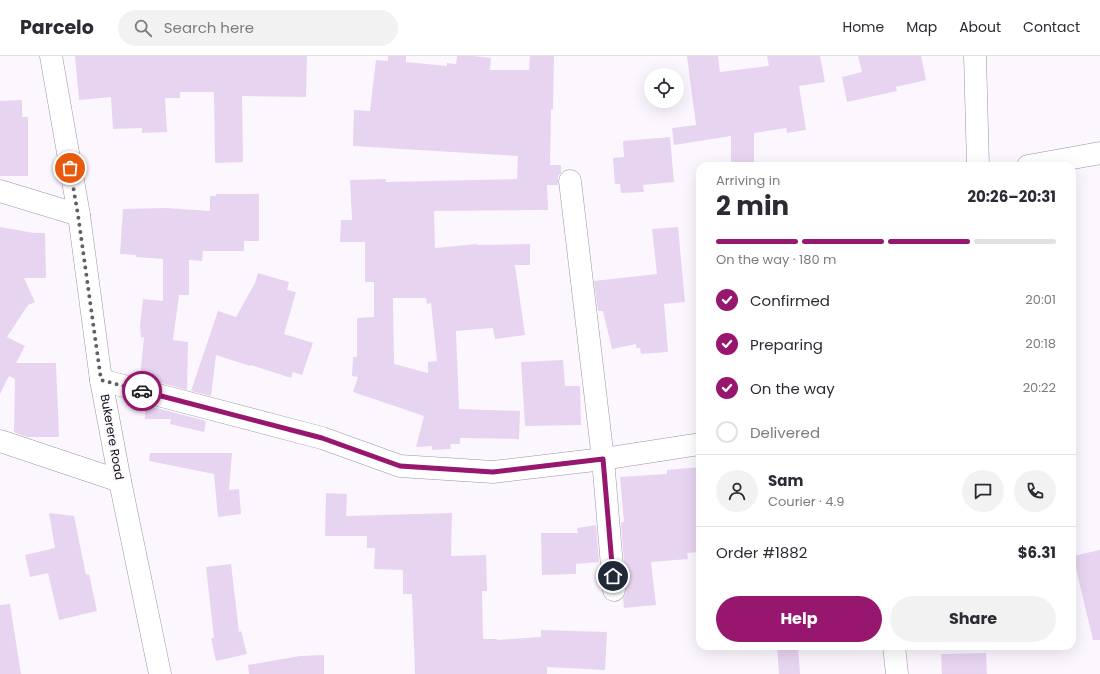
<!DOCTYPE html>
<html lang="en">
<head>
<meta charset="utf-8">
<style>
	:root { --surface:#fff; --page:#f2f2f3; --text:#2b2b33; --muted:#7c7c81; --line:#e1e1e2; --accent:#98176e }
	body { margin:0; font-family:Poppins,sans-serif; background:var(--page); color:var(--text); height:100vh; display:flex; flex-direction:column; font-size:15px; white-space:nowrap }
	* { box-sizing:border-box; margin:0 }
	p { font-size:13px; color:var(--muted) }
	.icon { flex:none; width:22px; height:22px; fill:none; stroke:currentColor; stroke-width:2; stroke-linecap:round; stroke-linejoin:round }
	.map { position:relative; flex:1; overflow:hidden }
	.panel { position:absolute; left:696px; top:106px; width:380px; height:488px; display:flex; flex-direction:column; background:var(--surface); border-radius:12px; box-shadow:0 4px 16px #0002 }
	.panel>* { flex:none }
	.controls { position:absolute; left:644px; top:12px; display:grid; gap:8px }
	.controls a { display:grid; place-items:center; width:40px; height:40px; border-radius:50%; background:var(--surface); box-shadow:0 4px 16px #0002; font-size:20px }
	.pin { position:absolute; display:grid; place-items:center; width:34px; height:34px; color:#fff; margin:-17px; border:2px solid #fff; border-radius:50%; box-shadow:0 1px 4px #0007 }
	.courier { position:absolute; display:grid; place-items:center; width:40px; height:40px; margin:-20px; border:3px solid #98176e; border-radius:50%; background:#fff; color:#222; box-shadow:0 1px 5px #0007 }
	.headline em { font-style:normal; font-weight:700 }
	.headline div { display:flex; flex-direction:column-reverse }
	.headline { display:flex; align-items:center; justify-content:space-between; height:68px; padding:0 20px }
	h1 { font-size:26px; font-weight:700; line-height:30px }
	.bar { display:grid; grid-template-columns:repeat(4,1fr); gap:6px 4px; align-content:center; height:48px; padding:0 20px }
	.bar i { height:5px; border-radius:3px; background:var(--line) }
	.bar .on { background:var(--accent) }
	.bar p { grid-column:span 4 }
	.line { display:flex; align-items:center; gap:10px; padding:0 20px; border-top:1px solid var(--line) }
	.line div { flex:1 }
	.round { display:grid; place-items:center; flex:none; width:42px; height:42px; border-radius:21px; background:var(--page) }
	ol { padding:0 20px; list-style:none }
	li { display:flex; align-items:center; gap:12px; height:44px }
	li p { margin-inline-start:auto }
	li .icon { padding:4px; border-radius:50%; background:var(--accent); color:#fff; stroke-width:4 }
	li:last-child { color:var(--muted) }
	li i { width:22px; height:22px; border:2px solid var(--line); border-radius:50% }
	.primary-button { display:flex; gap:8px; margin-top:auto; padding:8px 20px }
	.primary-button a { flex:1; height:46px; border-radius:24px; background:var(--accent); color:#fff; font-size:16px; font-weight:700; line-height:46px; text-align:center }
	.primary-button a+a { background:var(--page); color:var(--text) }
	header { display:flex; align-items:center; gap:24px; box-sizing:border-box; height:56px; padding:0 20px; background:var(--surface); border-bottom:1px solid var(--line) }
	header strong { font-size:19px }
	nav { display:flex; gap:22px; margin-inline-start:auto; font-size:14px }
	.search { width:280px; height:36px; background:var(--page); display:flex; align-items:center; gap:10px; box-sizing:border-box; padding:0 14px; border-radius:22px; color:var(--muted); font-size:15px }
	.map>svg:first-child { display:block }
	.building { fill:#e7d4f1; fill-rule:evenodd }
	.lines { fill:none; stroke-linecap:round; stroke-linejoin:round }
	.minor-casing { stroke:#9b959e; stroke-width:23 }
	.secondary-casing { stroke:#9b959e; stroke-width:23 }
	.minor { stroke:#fff; stroke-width:22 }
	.secondary { stroke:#fff; stroke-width:22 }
	.done { stroke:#636065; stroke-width:4; stroke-dasharray:0 7.2 }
	.route { stroke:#98176e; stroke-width:5 }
	.labels { text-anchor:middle; stroke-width:3; stroke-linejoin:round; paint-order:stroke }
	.street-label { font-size:12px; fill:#110f12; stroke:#fcf7ff }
</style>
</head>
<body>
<header>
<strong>Parcelo</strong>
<div class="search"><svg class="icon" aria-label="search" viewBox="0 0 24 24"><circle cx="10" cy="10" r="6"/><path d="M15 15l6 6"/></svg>Search here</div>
<nav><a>Home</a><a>Map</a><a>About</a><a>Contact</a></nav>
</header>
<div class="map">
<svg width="1100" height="618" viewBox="0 0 1100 618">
	<rect width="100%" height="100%" fill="#fcf7ff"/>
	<g class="building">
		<path d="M75 0H307L306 41 242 40 243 106 215 107 214 36H180V42H165L167 76 142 77V72L113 73 111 41 79 44Z"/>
		<path d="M388 0H406V6L447 10V7L456 8 457 0H473L491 2 490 14H529L530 0H554L553 53H551L550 109H561V117L558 120V129H547L548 154 434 155 435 192 477 188V189L530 188V209H515L525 279 495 283 493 272 456 275 459 353 520 355 519 383 460 382V388H450L451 393 432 394V390L416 391 424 360 353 336 358 321 352 320 353 301H357V262L374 261V226H365V186H340L341 164H352L350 124 386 123V126L517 123 518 100 353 90 354 54 370 55 376 4 388 5ZM393 242H426L427 248 431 247 437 305 428 306V317L394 308Z"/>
		<path d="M687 0H718L720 16 769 10 767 0H820L825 26 799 30 806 74 787 77 786 72 754 77V110H731V80L674 89 672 72 696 69Z"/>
		<path d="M858 0H921L926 24 896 31 897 35 847 46 842 21 862 16Z"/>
		<path d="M22 44V61H28V120H0V45Z"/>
		<path d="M670 81 674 126 643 129 644 136 621 137 620 128H615L613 102 624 101 623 85Z"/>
		<path d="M216 138H259V185H244V195H203L202 205 189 204V239H179L173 284 188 286 187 334 140 321 144 281 141 282 140 270 143 243 163 245V203L136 201V199L120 198 123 153 166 152 210 155V140H216Z"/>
		<path d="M0 171 34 177H45L46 222H24L35 246 28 249 7 281 25 290 16 307H56L59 381H27L14 376 15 323 9 320 0 338Z"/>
		<path d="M678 171 685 246 664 248 668 296 641 298 640 292H636V288L612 293 603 255H598L594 225 657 218 652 173Z"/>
		<path d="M258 217 289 226 287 234 296 236 284 278 313 287 302 319 293 316 291 322 251 309 250 310 216 299 211 340 191 335 218 255 236 261 255 227Z"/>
		<path d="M563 304 565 330H580L581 369 525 370 521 306Z"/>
		<path d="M145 349 206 365 204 376 170 368 171 363H145Z"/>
		<path d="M150 397H232L229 434 239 433 241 458 218 461 214 418 149 405Z"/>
		<path d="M700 411V496L687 497 688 503 651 506 656 549 624 552 623 542 625 539 626 533 621 466H624L620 421 667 418V414Z"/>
		<path d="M326 437 347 438 346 460 452 457 451 500 486 499 487 535H482L483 583H497V584L541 581V574L607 576 605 614 547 611V618H415L412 538H403V514L374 513 375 492H367V480H325Z"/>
		<path d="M49 457 74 460 86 519 89 518 97 555 59 564 48 517 30 521 25 499 55 492Z"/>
		<path d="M596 469 599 506 576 508V518L542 519 541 477H578L577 472Z"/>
		<path d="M1100 494V584H1093L1073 500Z"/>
		<path d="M231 508 239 576 241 575 247 598 216 605 211 582H214L206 511Z"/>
		<path d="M10 548 21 618H0V549Z"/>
		<path d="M777 590H798L800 618H779Z"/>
		<path d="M986 597 987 618H942L941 598Z"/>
		<path d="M324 599V618H249L248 609 300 600Z"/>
	</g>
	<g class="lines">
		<g class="minor-casing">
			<g id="minor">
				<path d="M975 0 978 110"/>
				<path d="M1028 110 1100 97"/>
				<path d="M570 125 603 403 614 534"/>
				<path d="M0 135 79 159"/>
				<path d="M101 324 322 382 400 410 493 416 603 403 700 388"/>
				<path d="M0 385 120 425"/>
				<path d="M894 590 897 618"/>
			</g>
		</g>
		<g class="secondary-casing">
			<path id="secondary" d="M51 0 79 159 101 324 120 425 160 618"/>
		</g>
		<use href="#minor" class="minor"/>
		<use href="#secondary" class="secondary"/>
	</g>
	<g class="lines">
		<path class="done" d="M70 112 78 159 101 324 142 335"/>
		<path class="route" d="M142 335 322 382 400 410 493 416 603 403 613 520"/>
	</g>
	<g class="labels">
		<g class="street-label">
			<text transform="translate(112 381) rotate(80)" y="4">Bukerere Road</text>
		</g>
	</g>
</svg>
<div class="controls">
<a><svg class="icon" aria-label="locate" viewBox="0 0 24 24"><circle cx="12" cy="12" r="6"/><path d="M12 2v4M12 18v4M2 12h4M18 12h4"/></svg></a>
</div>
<div class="pin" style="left:70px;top:112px;background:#ea580c"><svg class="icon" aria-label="bag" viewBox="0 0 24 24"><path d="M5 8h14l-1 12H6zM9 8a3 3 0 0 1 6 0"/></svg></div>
<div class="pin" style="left:613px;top:520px;background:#1f2937"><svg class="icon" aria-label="home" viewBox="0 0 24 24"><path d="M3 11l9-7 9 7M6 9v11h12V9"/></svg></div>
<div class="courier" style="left:142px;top:335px"><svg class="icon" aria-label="car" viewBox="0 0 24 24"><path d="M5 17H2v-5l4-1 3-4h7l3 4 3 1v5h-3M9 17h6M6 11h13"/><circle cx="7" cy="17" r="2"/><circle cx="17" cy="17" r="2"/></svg></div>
<section class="panel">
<div class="headline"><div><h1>2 min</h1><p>Arriving in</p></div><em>20:26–20:31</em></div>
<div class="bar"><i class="on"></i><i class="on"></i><i class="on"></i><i></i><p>On the way · 180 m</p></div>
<ol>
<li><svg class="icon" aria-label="check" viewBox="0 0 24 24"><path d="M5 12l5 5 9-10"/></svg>Confirmed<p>20:01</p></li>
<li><svg class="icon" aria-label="check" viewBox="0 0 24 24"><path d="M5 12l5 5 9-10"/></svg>Preparing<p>20:18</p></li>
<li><svg class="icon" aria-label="check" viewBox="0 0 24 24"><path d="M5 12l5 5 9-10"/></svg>On the way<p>20:22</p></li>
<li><i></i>Delivered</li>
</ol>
<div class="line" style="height:72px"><a class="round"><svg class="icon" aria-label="person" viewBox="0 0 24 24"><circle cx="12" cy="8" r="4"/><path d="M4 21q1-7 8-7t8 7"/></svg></a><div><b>Sam</b><p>Courier · 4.9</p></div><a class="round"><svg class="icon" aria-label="chat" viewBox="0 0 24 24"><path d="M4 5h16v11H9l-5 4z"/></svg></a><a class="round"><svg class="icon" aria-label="phone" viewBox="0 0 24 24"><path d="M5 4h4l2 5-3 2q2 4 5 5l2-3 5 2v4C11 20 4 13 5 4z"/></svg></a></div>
<div class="line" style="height:52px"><div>Order #1882</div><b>$6.31</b></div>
<div class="primary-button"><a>Help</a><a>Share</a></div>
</section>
</div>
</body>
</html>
